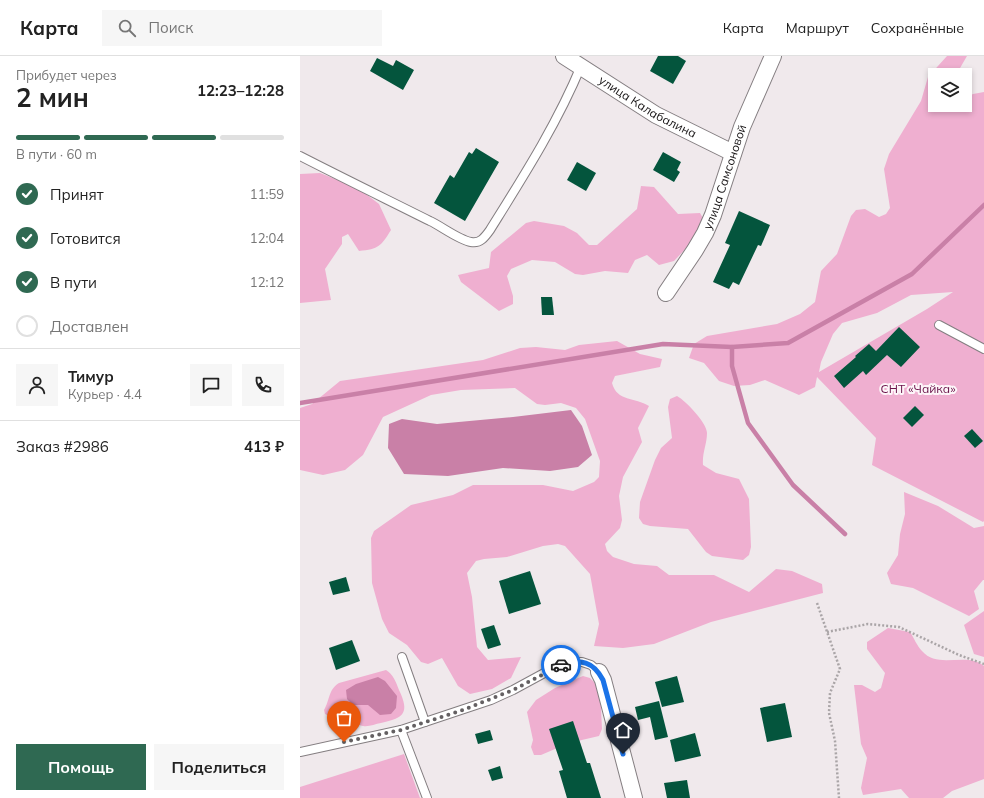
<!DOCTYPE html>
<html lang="ru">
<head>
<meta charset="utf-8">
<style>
	:root { --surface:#fff; --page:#f6f6f6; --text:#222; --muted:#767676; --line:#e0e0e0; --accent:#2f6952 }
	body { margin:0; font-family:Mulish,sans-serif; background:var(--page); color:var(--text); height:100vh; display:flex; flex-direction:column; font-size:15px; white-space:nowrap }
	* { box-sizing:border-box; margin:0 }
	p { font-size:13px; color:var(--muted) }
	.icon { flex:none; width:22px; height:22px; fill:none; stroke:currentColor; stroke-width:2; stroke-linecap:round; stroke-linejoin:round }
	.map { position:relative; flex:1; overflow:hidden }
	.panel { display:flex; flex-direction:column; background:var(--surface); width:300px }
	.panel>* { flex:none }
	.fabs { position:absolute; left:628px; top:12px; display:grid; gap:8px }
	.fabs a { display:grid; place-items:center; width:44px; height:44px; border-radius:0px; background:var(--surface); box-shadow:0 2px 6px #0003; font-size:20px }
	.pin { position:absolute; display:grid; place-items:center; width:34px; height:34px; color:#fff; margin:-41px -17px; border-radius:50% 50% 50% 0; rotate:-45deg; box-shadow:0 0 4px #0007 }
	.pin .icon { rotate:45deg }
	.courier { position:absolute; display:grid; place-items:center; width:40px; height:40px; margin:-20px; border:3px solid #1a73e8; border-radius:50%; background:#fff; color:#222; box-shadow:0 1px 5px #0007 }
	.headline em { font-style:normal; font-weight:700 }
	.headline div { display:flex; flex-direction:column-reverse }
	.headline { display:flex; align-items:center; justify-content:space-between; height:68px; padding:0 16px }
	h1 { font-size:26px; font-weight:700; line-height:30px }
	.bar { display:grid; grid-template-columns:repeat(4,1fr); gap:6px 4px; align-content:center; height:48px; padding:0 16px }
	.bar i { height:5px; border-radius:3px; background:var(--line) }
	.bar .on { background:var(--accent) }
	.bar p { grid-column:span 4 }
	.line { display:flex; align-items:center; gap:10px; padding:0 16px; border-top:1px solid var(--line) }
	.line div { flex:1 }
	.round { display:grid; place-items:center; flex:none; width:42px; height:42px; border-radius:0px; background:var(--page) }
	ol { padding:0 16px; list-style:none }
	li { display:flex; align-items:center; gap:12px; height:44px }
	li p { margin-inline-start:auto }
	li .icon { padding:4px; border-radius:50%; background:var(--accent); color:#fff; stroke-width:4 }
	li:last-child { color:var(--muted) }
	li i { width:22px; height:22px; border:2px solid var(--line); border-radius:50% }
	.primary-button { display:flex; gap:8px; margin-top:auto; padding:8px 16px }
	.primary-button a { flex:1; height:46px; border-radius:0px; background:var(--accent); color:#fff; font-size:16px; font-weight:700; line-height:46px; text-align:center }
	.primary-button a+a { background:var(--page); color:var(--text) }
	header { display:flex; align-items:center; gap:24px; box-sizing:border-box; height:56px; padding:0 20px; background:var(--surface); border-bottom:1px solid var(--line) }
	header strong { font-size:19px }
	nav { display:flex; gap:22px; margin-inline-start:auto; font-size:14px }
	.search { width:280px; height:36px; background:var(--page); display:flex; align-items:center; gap:10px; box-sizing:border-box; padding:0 14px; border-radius:0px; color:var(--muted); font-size:15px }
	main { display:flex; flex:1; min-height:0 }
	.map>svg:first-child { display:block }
	.green { fill:#efafd0; fill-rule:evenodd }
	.water { fill:#c980a7 }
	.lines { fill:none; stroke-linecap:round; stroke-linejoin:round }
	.stream { stroke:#c980a7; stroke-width:4.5 }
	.building { fill:#04553d }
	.lane-casing { stroke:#847e81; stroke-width:10 }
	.street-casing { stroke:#847e81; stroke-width:18 }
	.path { stroke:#aaa5a7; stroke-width:2.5; stroke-dasharray:2 2; stroke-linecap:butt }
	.lane { stroke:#fff; stroke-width:8 }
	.street { stroke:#fff; stroke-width:16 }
	.done { stroke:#646062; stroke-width:4; stroke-dasharray:0 7.2 }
	.route { stroke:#1a73e8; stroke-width:5 }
	.labels { text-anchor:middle; stroke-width:4; stroke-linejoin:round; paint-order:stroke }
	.street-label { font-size:12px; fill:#191617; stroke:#fdf6f9 }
	.park-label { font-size:12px; fill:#6a134a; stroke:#fdf6f9 }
</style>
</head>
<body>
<header>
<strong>Карта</strong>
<div class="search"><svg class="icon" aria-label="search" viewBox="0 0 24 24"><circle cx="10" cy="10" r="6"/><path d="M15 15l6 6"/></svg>Поиск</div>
<nav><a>Карта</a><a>Маршрут</a><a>Сохранённые</a></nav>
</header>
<main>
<section class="panel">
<div class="headline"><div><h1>2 мин</h1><p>Прибудет через</p></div><em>12:23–12:28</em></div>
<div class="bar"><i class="on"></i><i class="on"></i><i class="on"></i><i></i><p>В пути · 60 m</p></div>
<ol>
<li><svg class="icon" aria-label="check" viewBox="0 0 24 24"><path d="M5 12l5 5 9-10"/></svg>Принят<p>11:59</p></li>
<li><svg class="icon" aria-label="check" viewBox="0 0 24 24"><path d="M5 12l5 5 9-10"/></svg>Готовится<p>12:04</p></li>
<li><svg class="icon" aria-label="check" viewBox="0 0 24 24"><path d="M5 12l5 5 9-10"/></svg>В пути<p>12:12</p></li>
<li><i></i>Доставлен</li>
</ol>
<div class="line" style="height:72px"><a class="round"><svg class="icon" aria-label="person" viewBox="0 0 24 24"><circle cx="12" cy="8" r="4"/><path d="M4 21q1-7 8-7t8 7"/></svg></a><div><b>Тимур</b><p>Курьер · 4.4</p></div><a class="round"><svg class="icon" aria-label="chat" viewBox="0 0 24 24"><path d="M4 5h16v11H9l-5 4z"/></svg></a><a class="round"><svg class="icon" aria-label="phone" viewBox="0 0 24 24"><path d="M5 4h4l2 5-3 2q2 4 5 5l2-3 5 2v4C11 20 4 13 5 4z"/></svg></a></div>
<div class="line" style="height:52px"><div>Заказ #2986</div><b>413 ₽</b></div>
<div class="primary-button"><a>Помощь</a><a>Поделиться</a></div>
</section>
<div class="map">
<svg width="684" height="742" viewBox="0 0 684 742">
	<rect width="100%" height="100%" fill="#f0e9ec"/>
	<g class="green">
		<path d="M647 0H667L656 19H635V49H665V42L673 38 684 36V465L683 466 572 409 576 382 517 321 515 331 499 339 465 324 450 329 434 330 419 325 404 307 389 302 394 288 407 280 477 268 500 258 515 246 521 215 537 198 551 160 556 154 565 153 579 161 586 158 590 152 584 113 589 98 621 45 628 21ZM653 236 627 253 519 316 521 306 533 278 542 267 577 257 611 239Z"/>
		<path d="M20 117 58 132 79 148 91 174C81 190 79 193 59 195L48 178 42 181V188L25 213 31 244 0 247V118Z"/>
		<path d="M341 130 354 131 378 158 400 157 404 164 389 189 374 205 359 209 347 199 335 204 328 217 305 215 283 219 275 218 255 206 232 204 211 213 207 220 213 240V248L199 255 161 226 158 219 189 212 191 196 226 167 234 165 264 170 277 177 289 189H297L337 153Z"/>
		<path d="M317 285 340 298 362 303 360 311 315 320 312 327C317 346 335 341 349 350L338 372 342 386 323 421 319 440 322 464 320 472 305 488 307 495 313 501 334 508 357 510 369 519H414L449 536 476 513 492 515 522 528 523 537 411 566 354 588 323 592 294 590 299 568 290 518 265 490 258 488 243 490 207 501 184 503 176 505 167 517 172 541 177 591 188 604 221 601 211 622 192 633 170 638 158 630 142 602 128 608 121 606 107 589 89 577 82 563 72 527 71 482 74 475 111 449 153 439 173 429H243L273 435 294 426 299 421 300 405 285 363 276 352 261 347 245 349 237 348 215 332 161 334 131 339 83 361 63 399 45 414 23 419 0 414V352L12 348 40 325 183 304 220 292 236 291 265 294 279 289Z"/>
		<path d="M377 340C386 345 407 367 407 377 407 388 402 397 403 409L416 417 439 423 449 443 451 491 449 499 443 504 412 500 406 496 388 473 350 470 343 468 339 462 340 446 355 404 361 392 372 382 368 351 370 343Z"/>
		<path d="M604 436 638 450 674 472 684 470V524H683L674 535 679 553 669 560 613 532 591 528 587 517 598 499 600 478 605 458Z"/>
		<path d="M684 555V601L674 598 664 569Z"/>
		<path d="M588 572 610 576C614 582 617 590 622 595 638 614 667 595 684 610V723L652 735 643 742H609L601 733 563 739 561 732 567 702 561 688 554 629H562L575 636 581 632 585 617 567 593V586Z"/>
		<path d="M86 614C93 618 96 626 99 634 110 657 104 662 81 667 75 668 69 671 63 670 57 669 52 663 46 661 39 659 32 662 25 658L24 654C30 644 28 634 39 627Z"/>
		<path d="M283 620 290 622 300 632 302 673 299 680 269 687 241 699H234L231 691 233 684 227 656 236 644 255 632Z"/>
		<path d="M104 698 120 742H0V731Z"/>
	</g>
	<g class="water">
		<path d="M271 354 282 370 292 399 278 411 250 415 203 412 148 420 104 418 88 392 89 368 102 363 137 368 213 361Z"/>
		<path d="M78 621 85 625 97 640 96 652 91 658 80 659 68 649H53L47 643 46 634 56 628Z"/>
	</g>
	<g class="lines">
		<g class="stream">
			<path d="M432 291V310L448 367 493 429 545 478"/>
			<path d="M0 347 363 288 432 291 488 287 612 218 684 149"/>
		</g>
	</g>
	<g class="building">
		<path d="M358 0H378L386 5 373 28 350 15Z"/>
		<path d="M77 2 93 10 96 4 114 14 103 34 70 15Z"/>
		<path d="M176 92 199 106 165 165 134 147 150 119 154 122 169 96 172 98Z"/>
		<path d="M363 96 381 106 377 114 380 116 374 126 353 114Z"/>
		<path d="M277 106 296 117 286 135 267 124Z"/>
		<path d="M439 155 470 169 461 190 458 189 439 229 433 226 429 233 413 226 430 189 425 187Z"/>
		<path d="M241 241H252L254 259H242Z"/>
		<path d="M599 271 620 291 601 311 587 299 566 319 563 315 544 332 534 320 556 301 555 300 569 288 576 295Z"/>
		<path d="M615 350 624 359 612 371 603 362Z"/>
		<path d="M672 373 683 385 675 392 664 380Z"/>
		<path d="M230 515 241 548 209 558 199 525Z"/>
		<path d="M46 521 50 535 33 539 29 526Z"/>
		<path d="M194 569 201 589 188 593 181 573Z"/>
		<path d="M52 584 60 605 36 614 29 592Z"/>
		<path d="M377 620 384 646 362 651 355 626Z"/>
		<path d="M359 645 368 681 355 684 350 661 338 664 335 651Z"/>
		<path d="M485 647 492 681 467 686 460 652Z"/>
		<path d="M273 665 287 707H290L301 742H267L259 715 263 714 249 673Z"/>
		<path d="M190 674 193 684 178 688 175 678Z"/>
		<path d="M395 677 401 700 375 706 370 684Z"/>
		<path d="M200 710 203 722 192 725 188 714Z"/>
		<path d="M387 724 390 742H367L364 727Z"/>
	</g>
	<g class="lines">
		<g class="lane-casing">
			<g id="lane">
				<path d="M0 100C43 122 86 143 130 165 141 170 159 184 171 186 180 188 185 181 190 174 223 121 257 68 281 10"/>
				<path d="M639 269 684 293"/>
				<path d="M102 601 125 666"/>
				<path d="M101 674 127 742"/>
				<path d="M0 696 101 674 191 644 213 634 259 609 272 606H282L291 609 299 616"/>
			</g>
		</g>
		<g class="street-casing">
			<g id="street">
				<path id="s1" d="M264 0 356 59 433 97"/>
				<path id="s2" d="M366 237 395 194 405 177 413 159 442 71 473 0"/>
				<path d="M299 616 303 624 334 742"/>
			</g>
		</g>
		<g class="path">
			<path d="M517 547 540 613 530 637 529 657 535 685 539 742"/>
			<path d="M527 576 568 568 599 571 659 599 684 608"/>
		</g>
		<use href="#lane" class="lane"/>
		<use href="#street" class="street"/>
	</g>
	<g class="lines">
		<path class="done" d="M44 686 101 674 163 654 213 634 261 609"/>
		<path class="route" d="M261 609C281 603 293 605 303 624L323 698"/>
	</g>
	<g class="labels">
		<g class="street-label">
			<text dy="4" stroke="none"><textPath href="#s1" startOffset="98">улица Калабалина</textPath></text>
			<text dy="4" stroke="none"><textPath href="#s2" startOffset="131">улица Самсоновой</textPath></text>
		</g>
		<g class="park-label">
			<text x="618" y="337">СНТ «Чайка»</text>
		</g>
	</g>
</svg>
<div class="fabs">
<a><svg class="icon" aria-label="layers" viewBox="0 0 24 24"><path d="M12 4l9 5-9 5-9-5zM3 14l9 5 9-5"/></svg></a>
</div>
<div class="pin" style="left:44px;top:686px;background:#ea580c"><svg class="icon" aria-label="bag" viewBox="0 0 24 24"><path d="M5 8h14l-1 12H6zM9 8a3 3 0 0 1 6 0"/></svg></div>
<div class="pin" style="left:323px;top:698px;background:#1f2937"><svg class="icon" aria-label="home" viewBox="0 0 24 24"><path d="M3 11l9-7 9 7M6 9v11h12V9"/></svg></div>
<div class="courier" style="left:261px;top:609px"><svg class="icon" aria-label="car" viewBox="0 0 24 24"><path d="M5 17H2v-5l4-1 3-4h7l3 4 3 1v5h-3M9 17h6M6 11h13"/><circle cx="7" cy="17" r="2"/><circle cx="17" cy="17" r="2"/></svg></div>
</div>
</main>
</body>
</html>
